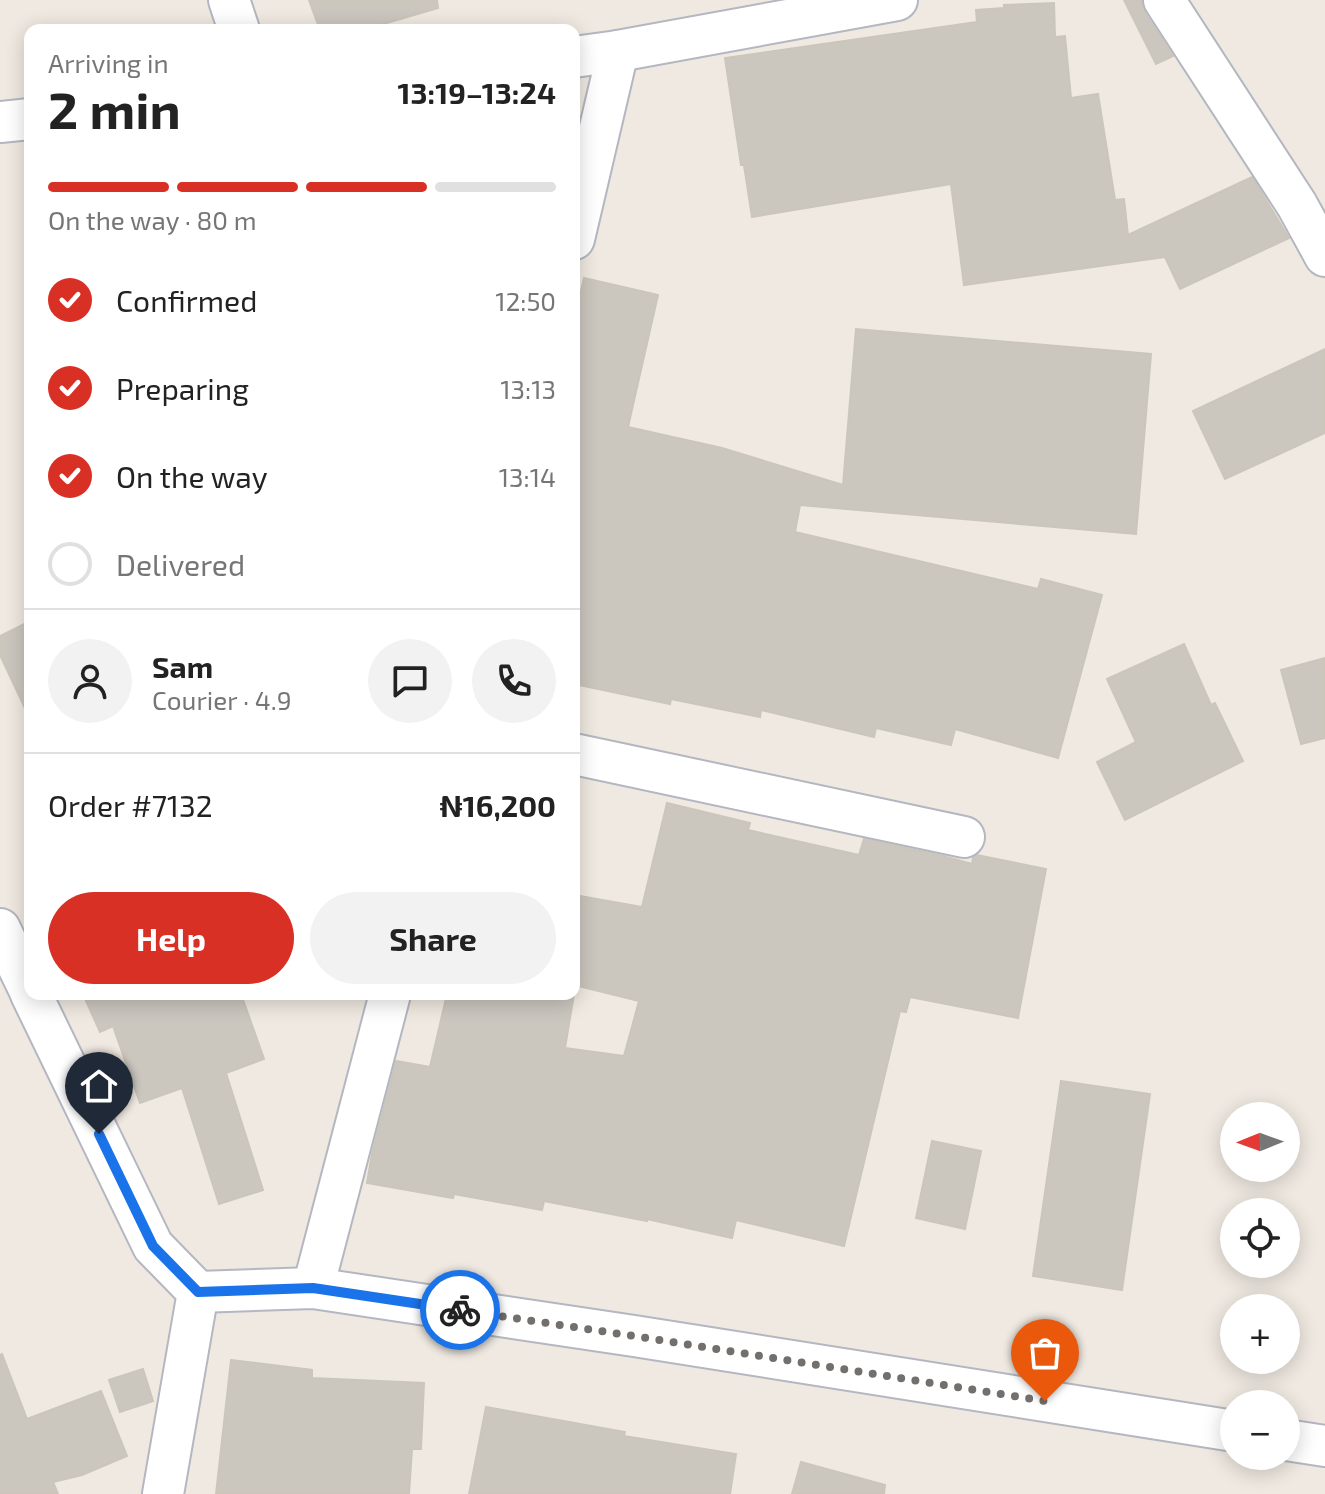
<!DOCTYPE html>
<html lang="en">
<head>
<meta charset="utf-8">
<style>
	:root { --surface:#fff; --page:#f2f2f2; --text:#222; --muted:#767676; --line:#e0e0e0; --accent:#d93025 }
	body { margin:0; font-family:"Exo 2",sans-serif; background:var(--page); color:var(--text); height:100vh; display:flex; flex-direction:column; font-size:30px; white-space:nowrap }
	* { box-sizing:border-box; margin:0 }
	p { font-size:26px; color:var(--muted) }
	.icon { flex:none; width:44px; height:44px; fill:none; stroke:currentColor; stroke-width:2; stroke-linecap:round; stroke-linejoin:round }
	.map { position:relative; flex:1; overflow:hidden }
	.panel { position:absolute; left:24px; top:24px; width:556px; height:976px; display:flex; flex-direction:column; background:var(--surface); border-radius:16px; box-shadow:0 4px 20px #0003 }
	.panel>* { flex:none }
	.needle { width:52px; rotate:269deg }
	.buttons { position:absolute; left:1220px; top:1102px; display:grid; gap:16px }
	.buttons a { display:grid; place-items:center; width:80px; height:80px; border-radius:50%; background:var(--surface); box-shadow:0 4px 20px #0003; font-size:40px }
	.pin { position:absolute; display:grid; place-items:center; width:68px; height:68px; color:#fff; margin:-82px -34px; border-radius:50% 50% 50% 0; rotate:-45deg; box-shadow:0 0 8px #0007 }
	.pin .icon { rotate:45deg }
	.courier { position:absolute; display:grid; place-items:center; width:80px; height:80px; margin:-40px; border:6px solid #1a73e8; border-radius:50%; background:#fff; color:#222; box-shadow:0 2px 10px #0007 }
	.headline em { font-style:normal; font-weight:700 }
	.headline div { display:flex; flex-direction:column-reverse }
	.headline { display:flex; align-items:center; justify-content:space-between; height:136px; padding:0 24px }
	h1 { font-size:52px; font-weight:700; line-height:60px }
	.bar { display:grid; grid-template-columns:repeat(4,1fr); gap:12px 8px; align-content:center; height:96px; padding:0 24px }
	.bar i { height:10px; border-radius:6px; background:var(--line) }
	.bar .selected { background:var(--accent) }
	.bar p { grid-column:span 4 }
	.line { display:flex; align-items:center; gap:20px; padding:0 24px; border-top:2px solid var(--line) }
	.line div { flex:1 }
	.round { display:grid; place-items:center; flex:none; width:84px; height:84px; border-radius:42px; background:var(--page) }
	ol { padding:0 24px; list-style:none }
	li { display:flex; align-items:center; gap:24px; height:88px }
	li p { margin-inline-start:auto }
	li .icon { padding:8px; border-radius:50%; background:var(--accent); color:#fff; stroke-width:4 }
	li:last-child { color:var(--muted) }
	li i { width:44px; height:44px; border:4px solid var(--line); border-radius:50% }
	.cta { display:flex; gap:16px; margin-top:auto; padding:16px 24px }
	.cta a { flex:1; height:92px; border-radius:48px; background:var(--accent); color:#fff; font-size:32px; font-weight:700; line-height:92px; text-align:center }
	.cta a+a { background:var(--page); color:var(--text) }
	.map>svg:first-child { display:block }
	.building { fill:#cbc7bf; stroke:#cbc5ba; stroke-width:2 }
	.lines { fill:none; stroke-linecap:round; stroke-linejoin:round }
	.street-casing { stroke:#b4b7c1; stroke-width:44 }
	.street { stroke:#fff; stroke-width:40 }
	.done { stroke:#726f6d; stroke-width:8; stroke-dasharray:0 14.4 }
	.route { stroke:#1a73e8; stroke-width:10 }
</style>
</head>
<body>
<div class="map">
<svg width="1325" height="1494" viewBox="0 0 1325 1494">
	<rect width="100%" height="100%" fill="#efe9e1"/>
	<g class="building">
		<path d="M309 0H437L438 8 363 30H320Z"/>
		<path d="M1124 0H1141L1145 13 1173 56 1156 64Z"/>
		<path d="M1054 3 1055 37 1065 36 1071 98 1098 94 1115 200 1124 199 1128 235 1252 177 1289 238 1180 289 1165 257 964 285 951 184 752 217 744 165H741L725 58 977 22 976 10 1004 8V5Z"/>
		<path d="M584 278 658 295 628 427 722 448 843 485 856 329 1151 354 1136 534 800 505 795 532 1038 589 1041 579 1102 595 1058 758 955 729 951 745 876 728 874 737 761 710 760 717 671 699 670 704 574 684V321Z"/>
		<path d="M1325 349V433L1225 479 1193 411Z"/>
		<path d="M30 621V719L0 655V636Z"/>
		<path d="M1184 644 1211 705 1215 703 1243 761 1125 820 1097 762 1136 742 1107 679Z"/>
		<path d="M1325 658V738L1301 744 1281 670Z"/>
		<path d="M667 803 750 823 748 830 859 855 864 839 943 856 972 864 973 858 977 855 1046 869 1018 1018 910 997 906 1012 900 1011 844 1246 736 1220 732 1238 647 1219V1221L544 1201 542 1210 454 1194 453 1198 367 1183 372 1154 396 1061 430 1067 447 994H574L565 1048 624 1056 639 1001 574 985V895L642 907Z"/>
		<path d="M83 994H241L264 1059 226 1073 263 1190 219 1204 182 1088 140 1103 113 1026 100 1032Z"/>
		<path d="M1061 1081 1150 1094 1122 1290 1033 1276Z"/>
		<path d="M932 1141 981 1151 965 1229 916 1218Z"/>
		<path d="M2 1354 27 1419 101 1391 127 1456 82 1475 53 1482 58 1494H0V1355Z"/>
		<path d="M231 1360 312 1370V1378L424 1383 421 1449H412L409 1494H216Z"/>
		<path d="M143 1369 153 1401 120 1412 109 1380Z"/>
		<path d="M486 1407 625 1432 624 1436 736 1454 730 1494H469Z"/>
		<path d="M801 1462 885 1485 884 1494H792Z"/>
	</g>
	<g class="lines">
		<g class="street-casing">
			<g id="street">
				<path d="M229 0 239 30"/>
				<path d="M1164 0 1297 205 1325 256"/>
				<path d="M574 57 618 51 897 0"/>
				<path d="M0 122 30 119"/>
				<path d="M574 239 618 51"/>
				<path d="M574 754 964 837"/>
				<path d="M0 929 30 991"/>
				<path d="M31 994 153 1246 198 1292 163 1494"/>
				<path d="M313 1288 390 994"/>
				<path d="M198 1292 313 1288 634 1336 1234 1431"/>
				<path d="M1286 1440 1325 1446"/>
			</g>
		</g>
		<use href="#street" class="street"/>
	</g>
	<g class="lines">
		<path class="done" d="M460 1310 634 1336 1045 1401"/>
		<path class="route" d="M99 1134 153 1246 198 1292 313 1288 460 1310"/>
	</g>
</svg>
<div class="buttons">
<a><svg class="needle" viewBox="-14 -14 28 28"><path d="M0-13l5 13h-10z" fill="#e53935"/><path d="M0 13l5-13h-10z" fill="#767676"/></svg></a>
<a><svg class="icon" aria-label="locate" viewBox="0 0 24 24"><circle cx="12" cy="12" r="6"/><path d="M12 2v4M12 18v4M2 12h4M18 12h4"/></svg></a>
<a>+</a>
<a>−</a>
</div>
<div class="pin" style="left:1045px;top:1401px;background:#ea580c"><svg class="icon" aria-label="bag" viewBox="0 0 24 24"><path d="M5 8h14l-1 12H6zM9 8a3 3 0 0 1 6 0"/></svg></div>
<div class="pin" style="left:99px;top:1134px;background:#1f2937"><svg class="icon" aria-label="home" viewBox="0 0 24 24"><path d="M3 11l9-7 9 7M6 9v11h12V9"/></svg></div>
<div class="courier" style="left:460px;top:1310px"><svg class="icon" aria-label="bike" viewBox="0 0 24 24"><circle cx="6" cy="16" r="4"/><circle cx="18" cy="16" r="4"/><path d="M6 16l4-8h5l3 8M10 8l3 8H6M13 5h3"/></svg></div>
<section class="panel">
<div class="headline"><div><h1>2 min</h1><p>Arriving in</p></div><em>13:19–13:24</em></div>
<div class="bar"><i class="selected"></i><i class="selected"></i><i class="selected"></i><i></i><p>On the way · 80 m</p></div>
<ol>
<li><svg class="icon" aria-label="check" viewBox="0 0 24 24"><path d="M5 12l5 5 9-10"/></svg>Confirmed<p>12:50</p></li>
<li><svg class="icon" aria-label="check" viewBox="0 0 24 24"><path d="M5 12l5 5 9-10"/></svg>Preparing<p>13:13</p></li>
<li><svg class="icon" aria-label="check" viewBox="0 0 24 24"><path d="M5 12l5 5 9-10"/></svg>On the way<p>13:14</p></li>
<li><i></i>Delivered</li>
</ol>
<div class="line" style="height:144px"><a class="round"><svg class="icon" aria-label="person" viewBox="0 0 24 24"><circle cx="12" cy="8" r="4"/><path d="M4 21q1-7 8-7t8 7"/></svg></a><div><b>Sam</b><p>Courier · 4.9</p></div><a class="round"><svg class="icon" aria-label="chat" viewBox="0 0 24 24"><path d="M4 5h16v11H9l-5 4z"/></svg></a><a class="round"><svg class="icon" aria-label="phone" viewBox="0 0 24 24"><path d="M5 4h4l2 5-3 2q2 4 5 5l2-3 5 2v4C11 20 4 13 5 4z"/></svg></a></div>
<div class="line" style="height:104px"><div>Order #7132</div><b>₦16,200</b></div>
<div class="cta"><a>Help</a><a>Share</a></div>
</section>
</div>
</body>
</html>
